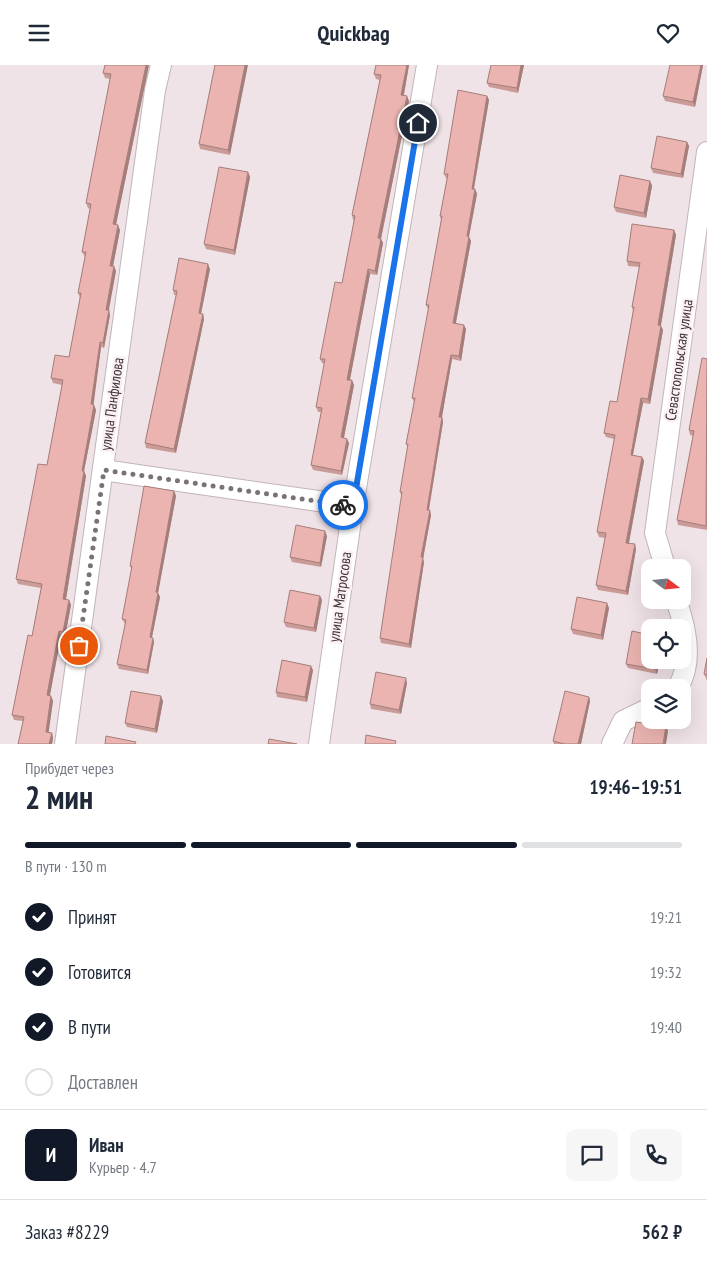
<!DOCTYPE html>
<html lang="ru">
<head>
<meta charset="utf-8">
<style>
	:root { --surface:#fff; --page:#f6f6f7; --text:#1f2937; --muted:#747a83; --line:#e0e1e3; --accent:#111827 }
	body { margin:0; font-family:"PT Sans Narrow",sans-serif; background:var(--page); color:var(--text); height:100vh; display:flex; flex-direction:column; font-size:19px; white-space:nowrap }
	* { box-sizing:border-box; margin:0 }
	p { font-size:16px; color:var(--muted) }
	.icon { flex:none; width:28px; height:28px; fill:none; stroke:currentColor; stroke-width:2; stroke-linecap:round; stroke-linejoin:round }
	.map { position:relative; height:679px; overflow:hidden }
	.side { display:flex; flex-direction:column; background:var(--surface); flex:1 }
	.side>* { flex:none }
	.needle { width:32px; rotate:106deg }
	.buttons { position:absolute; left:641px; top:494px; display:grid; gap:10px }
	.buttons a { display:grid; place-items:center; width:50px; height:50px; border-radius:10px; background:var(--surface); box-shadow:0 5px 20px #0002; font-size:25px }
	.pin { position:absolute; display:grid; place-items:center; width:42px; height:42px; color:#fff; margin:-21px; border:2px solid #fff; border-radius:50%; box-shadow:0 1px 5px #0007 }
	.courier { position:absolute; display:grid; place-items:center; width:50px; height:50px; margin:-25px; border:4px solid #1a73e8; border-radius:50%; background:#fff; color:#222; box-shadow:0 1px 6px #0007 }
	.overview em { font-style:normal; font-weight:700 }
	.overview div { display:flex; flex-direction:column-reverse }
	.overview { display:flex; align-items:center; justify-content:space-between; height:85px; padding:0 25px }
	h1 { font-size:32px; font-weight:700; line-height:38px }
	.bar { display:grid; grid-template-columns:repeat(4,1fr); gap:8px 5px; align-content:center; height:60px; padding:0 25px }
	.bar i { height:6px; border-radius:4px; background:var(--line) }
	.bar .selected { background:var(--accent) }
	.bar p { grid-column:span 4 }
	.line { display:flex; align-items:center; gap:12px; padding:0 25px; border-top:1px solid var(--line) }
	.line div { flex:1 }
	.round { display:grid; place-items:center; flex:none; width:52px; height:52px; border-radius:10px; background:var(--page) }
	ol { padding:0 25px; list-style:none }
	li { display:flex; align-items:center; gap:15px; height:55px }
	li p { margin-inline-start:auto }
	li .icon { padding:5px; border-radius:50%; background:var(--accent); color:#fff; stroke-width:4 }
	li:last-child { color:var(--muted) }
	li i { width:28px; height:28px; border:2px solid var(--line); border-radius:50% }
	header { display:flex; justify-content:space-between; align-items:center; height:65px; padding:0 25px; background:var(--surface); font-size:22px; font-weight:700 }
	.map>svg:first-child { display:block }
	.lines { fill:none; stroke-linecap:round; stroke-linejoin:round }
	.minor-casing { stroke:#c1b5b9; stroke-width:22 }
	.minor { stroke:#fff; stroke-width:20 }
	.wall { fill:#ca9b97 }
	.shaded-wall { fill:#a47e7b }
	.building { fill:#ebb4b0; stroke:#a47e7b }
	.done { stroke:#7a7275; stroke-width:5; stroke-dasharray:0 9 }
	.route { stroke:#1a73e8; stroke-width:6 }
	.labels { text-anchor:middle; stroke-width:5; stroke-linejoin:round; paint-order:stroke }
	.street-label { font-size:15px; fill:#3b3537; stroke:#fdf0f5 }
</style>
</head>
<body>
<header><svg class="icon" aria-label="menu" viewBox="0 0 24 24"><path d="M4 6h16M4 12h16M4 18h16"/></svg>Quickbag<svg class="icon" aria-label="heart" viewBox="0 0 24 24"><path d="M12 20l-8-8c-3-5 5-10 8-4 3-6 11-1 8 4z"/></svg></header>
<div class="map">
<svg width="707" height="679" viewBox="0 0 707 679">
	<rect width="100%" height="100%" fill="#f0e3e8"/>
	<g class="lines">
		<g class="minor-casing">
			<g id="minor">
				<path d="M103 405 353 441"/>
				<path d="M665 502 655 468 707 87"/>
				<path d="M676 535C686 562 694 596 678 622"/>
				<path d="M65 679 155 25 161 0"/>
				<path d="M319 679 353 441 427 0"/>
				<path d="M612 679 623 656 650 643"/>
			</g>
		</g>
		<use href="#minor" class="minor"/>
	</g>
	<g class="wall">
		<path d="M105 0H149L116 160 120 165 113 201 116 206 108 245 110 250 104 283 101 282 93 340 96 345 84 406 86 411 66 535H69L71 540 65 572 61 571 50 630 53 636 48 667 52 668 53 673 52 679H18L23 656 14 655 12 650 32 571 41 523 18 519 16 514 47 400 62 320 53 318 51 313 69 292 80 233 78 228 85 192 82 187 90 144 88 143 86 138 110 14 105 13 103 8Z"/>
		<path d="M215 0 230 90 200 84 199 79Z"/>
		<path d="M376 0H409L404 30 409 36 381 174 383 178 377 210 370 209 350 315 354 320 344 373 349 378 342 410 313 405 311 400 321 347H318L316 342 325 299 322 298 320 294 342 218 354 155H353L352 150 380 15 376 14 374 9Z"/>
		<path d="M491 0H524L518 28 489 22 487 18Z"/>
		<path d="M703 0 695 42 665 36 663 31Z"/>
		<path d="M487 31 489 35 474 124H475L477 129 469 172 471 176 456 258 466 264 461 296 452 294 442 352 443 357 429 445 431 450 423 494 424 497 411 583 381 578 380 573 402 432 400 427 408 383 406 379 414 337 412 333 429 245 428 244 426 240 441 155 440 151 447 114 446 113 444 109Z"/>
		<path d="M687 77 689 81 683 113 653 108 651 103Z"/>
		<path d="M248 107 250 112 235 190 206 184 204 179Z"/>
		<path d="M650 116 652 121 646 153 616 147 614 142Z"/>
		<path d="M674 165 676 170 661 261 663 265 650 339 643 338 633 390 642 392 644 396 629 478 636 484 628 530 598 525 596 520 605 473 599 472 597 467 614 374 606 372 604 368 617 337 633 246 632 242 639 202 628 201 627 196Z"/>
		<path d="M210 204 201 249H203L204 254 176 388 146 383 145 378 176 230H174L173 225Z"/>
		<path d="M707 294V465L678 460 677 455 693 371 690 370 689 365Z"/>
		<path d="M174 426 176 431 158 528 160 532 152 572 154 577 148 609 119 604 117 599 125 559 122 554 132 505 130 501Z"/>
		<path d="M327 471 321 502 292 497 290 492Z"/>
		<path d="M320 531 322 535 316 567 286 562 284 557Z"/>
		<path d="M609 543 603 575 573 569 571 564Z"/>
		<path d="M707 593V616L704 609Z"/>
		<path d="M650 595H660L657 609 628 603 626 599Z"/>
		<path d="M313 605 307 637 277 632 276 627Z"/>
		<path d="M407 618 401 649 371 644 370 639Z"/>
		<path d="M589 632 590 636 581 679H554L553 676Z"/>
		<path d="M163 636 157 668 127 662 125 658Z"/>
	</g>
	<g class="shaded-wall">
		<path d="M146 0H149L115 164 113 159Z"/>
		<path d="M245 0H248L230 90 228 85Z"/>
		<path d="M407 0H409L403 34 401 30Z"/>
		<path d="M521 0H524L518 28 517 23Z"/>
		<path d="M701 0H703L695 42 693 37Z"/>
		<path d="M407 31 409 36 380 178 378 173Z"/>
		<path d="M487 31 489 35 473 128 472 124Z"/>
		<path d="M687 77 689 81 683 113 681 109Z"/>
		<path d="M248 107 250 112 235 190 234 185Z"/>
		<path d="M650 116 652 121 646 153 644 148Z"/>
		<path d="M475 124 477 129 468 176 467 171Z"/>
		<path d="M118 160 120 165 112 206 110 201Z"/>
		<path d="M674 165 676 170 660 265 658 260Z"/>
		<path d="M469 172 471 176 455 262 453 258Z"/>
		<path d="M381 174 383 178 377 210 375 206Z"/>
		<path d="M208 199 210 204 200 253 199 248Z"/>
		<path d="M114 201 116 206 108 250 106 245Z"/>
		<path d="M368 204 370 209 349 319 347 315Z"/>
		<path d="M109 245 110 250 104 283 103 278Z"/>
		<path d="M203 249 204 254 176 388 174 384Z"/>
		<path d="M464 260 466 264 461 296 459 291Z"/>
		<path d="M661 261 663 265 650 339 648 334Z"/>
		<path d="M100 277 101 282 93 344 91 339Z"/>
		<path d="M451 290 452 294 441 357 439 352Z"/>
		<path d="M352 315 354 320 343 377 341 372Z"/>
		<path d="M641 333 643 338 632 394 631 390Z"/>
		<path d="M94 340 96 345 84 406 86 411 65 539 63 534 82 406Z"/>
		<path d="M442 352 443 357 428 449 427 445Z"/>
		<path d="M347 374 349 378 342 410 341 406Z"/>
		<path d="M642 392 644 396 628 482 626 478Z"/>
		<path d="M174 426 176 431 158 528 160 532 151 577 150 572 156 527Z"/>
		<path d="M430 445 431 450 423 494 424 497 411 583 409 579 421 492Z"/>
		<path d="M325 466 327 471 321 502 320 498Z"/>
		<path d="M635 479 636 484 628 530 626 526Z"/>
		<path d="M320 531 322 535 316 567 314 563Z"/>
		<path d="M69 535 71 540 65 572 63 567Z"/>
		<path d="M607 538 609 543 603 575 601 570Z"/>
		<path d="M59 566 61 571 49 635 47 630Z"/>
		<path d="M153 573 154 577 148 609 147 605Z"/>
		<path d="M657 595H660L657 609 655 604Z"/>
		<path d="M311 601 313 605 307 637 305 632Z"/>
		<path d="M406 613 407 618 401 649 399 645Z"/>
		<path d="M51 631 53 636 48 672 46 667Z"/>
		<path d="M161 631 163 636 157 668 155 664Z"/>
		<path d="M589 632 590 636 581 679H578Z"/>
		<path d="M666 661 668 666 666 679H663Z"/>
		<path d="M52 668 53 673 52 679H49Z"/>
	</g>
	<g class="building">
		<path d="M105 0H146L113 159 118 160 110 201H114L106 245H109L103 278 100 277 91 339 94 340 82 406H84L63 534 69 535 63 567 59 566 47 630 51 631 46 667 52 668 49 679H18L24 652 12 650 28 570 32 571 42 519 16 514 38 399 47 400 63 315 51 313 55 290 69 292 81 228H78L86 187H82L91 139 86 138 111 9 103 8Z"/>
		<path d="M215 0H245L228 85 199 79Z"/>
		<path d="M376 0H407L401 30 407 31 378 173 381 174 375 206 368 204 347 315H352L341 372 347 374 341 406 311 400 322 343 316 342 325 294H320L335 217 342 218 355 151 352 150 381 10 374 9Z"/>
		<path d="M491 0H521L517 23 487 18Z"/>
		<path d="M670 0H701L693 37 663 31Z"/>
		<path d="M458 25 487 31 472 124H475L467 171 469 172 453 258 464 260 459 291 451 290 439 352H442L427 445H430L421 492H423L409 579 380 573 402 427H400L408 379H406L415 333H412L429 240H426L442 151H440L448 109H444Z"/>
		<path d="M657 71 687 77 681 109 651 103Z"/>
		<path d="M219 102 248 107 234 185 204 179Z"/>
		<path d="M620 110 650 116 644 148 614 142Z"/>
		<path d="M632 159 674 165 658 260 661 261 648 334 641 333 631 390 642 392 626 478 635 479 626 526 596 520 606 468 597 467 615 370 604 368 610 336 617 337 634 242H632L640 198 627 196Z"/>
		<path d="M179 193 208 199 199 248 203 249 174 384 145 378 177 226 173 225Z"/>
		<path d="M702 293 707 294 706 461 677 455 694 366 689 365Z"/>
		<path d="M144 421 174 426 156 527 158 528 150 572 153 573 147 605 117 599 126 555 122 554 132 501H130Z"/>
		<path d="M296 460 325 466 320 498 290 492Z"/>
		<path d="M290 525 320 531 314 563 284 557Z"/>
		<path d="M577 532 607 538 601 570 571 564Z"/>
		<path d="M632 566 650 570V595H657L655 604 626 599Z"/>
		<path d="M707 593V610L704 609Z"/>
		<path d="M282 595 311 601 305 632 276 627Z"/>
		<path d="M376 607 406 613 399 645 370 639Z"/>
		<path d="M131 626 161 631 155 664 125 658Z"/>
		<path d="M565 626 589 632 578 679H565L553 676Z"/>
		<path d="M636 657 666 661 663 679H632Z"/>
		<path d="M366 670 396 676 395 679H365Z"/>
		<path d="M106 671 136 677 135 679H105Z"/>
		<path d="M269 674 297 679H268Z"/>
	</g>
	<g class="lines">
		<path class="done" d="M79 581 104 405 343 440"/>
		<path class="route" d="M343 440 353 441 418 58"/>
	</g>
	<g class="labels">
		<g class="street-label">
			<text transform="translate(679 295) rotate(-82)" y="5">Севастопольская улица</text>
			<text transform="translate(112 339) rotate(-82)" y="5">улица Панфилова</text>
			<text transform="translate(340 532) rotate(-82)" y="5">улица Матросова</text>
		</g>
	</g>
</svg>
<div class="buttons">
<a><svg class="needle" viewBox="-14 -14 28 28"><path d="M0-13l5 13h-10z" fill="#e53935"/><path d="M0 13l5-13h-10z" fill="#747a83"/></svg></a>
<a><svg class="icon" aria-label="locate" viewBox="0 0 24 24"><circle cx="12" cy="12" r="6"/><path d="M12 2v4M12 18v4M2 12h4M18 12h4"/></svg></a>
<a><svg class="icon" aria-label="layers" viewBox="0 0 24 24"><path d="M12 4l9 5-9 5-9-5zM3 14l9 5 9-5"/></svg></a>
</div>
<div class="pin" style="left:79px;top:581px;background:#ea580c"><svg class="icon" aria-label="bag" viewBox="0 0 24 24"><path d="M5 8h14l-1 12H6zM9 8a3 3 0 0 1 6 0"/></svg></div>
<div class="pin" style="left:418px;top:58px;background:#1f2937"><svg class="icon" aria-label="home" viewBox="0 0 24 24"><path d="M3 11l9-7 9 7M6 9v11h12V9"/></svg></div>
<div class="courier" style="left:343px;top:440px"><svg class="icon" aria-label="bike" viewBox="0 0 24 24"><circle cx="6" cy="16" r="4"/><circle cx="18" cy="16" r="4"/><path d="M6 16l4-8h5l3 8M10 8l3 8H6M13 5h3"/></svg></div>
</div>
<section class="side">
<div class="overview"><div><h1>2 мин</h1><p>Прибудет через</p></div><em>19:46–19:51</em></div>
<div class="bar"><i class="selected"></i><i class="selected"></i><i class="selected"></i><i></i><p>В пути · 130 m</p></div>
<ol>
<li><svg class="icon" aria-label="check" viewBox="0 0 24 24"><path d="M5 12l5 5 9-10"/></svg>Принят<p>19:21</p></li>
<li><svg class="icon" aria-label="check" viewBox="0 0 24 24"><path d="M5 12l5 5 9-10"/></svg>Готовится<p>19:32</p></li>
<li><svg class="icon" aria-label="check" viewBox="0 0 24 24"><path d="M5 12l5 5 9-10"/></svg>В пути<p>19:40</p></li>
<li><i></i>Доставлен</li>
</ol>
<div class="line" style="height:90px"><b class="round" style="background:var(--accent);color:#fff">И</b><div><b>Иван</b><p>Курьер · 4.7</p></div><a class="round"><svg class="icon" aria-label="chat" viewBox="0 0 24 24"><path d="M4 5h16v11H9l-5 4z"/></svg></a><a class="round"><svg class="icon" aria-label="phone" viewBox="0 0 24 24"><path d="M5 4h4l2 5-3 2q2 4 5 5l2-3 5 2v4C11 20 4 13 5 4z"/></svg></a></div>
<div class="line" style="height:65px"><div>Заказ #8229</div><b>562 ₽</b></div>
</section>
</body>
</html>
